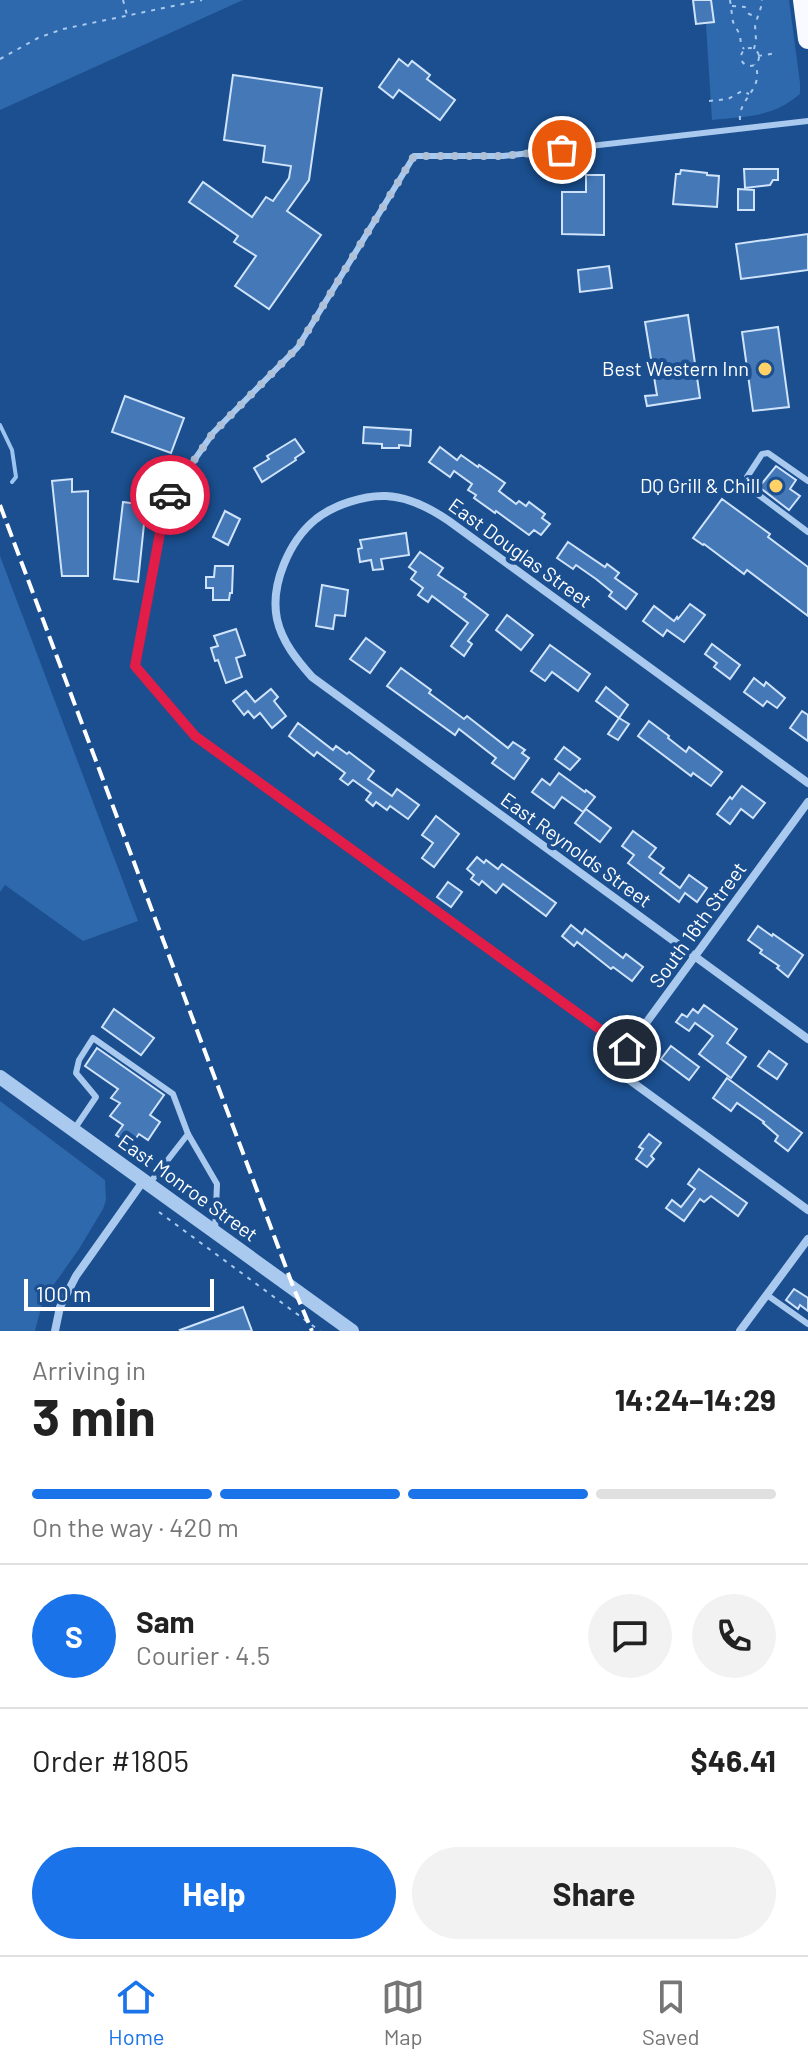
<!DOCTYPE html>
<html lang="en">
<head>
<meta charset="utf-8">
<style>
	:root { --surface:#fff; --page:#f2f2f2; --text:#222; --muted:#767676; --line:#e0e0e0; --accent:#1a73e8 }
	body { margin:0; font-family:Barlow,sans-serif; background:var(--page); color:var(--text); height:100vh; display:flex; flex-direction:column; font-size:30px; white-space:nowrap }
	* { box-sizing:border-box; margin:0 }
	p { font-size:26px; color:var(--muted) }
	.icon { flex:none; width:44px; height:44px; fill:none; stroke:currentColor; stroke-width:2; stroke-linecap:round; stroke-linejoin:round }
	.map { position:relative; height:1331px; overflow:hidden }
	.drawer { display:flex; flex-direction:column; background:var(--surface); flex:1 }
	.drawer>* { flex:none }
	.scale { position:absolute; left:24px; bottom:20px; width:190px; box-sizing:border-box; padding-left:8px; border:4px solid #fff; border-top:0; font-size:22px; line-height:28px; white-space:nowrap; color:#fff; -webkit-text-stroke:6px #1b4f8f; paint-order:stroke }
	.pin { position:absolute; display:grid; place-items:center; width:68px; height:68px; color:#fff; margin:-34px; border:4px solid #fff; border-radius:50%; box-shadow:0 2px 8px #0007 }
	.courier { position:absolute; display:grid; place-items:center; width:80px; height:80px; margin:-40px; border:6px solid #e11d48; border-radius:50%; background:#fff; color:#222; box-shadow:0 2px 10px #0007 }
	.overview em { font-style:normal; font-weight:700 }
	.overview div { display:flex; flex-direction:column-reverse }
	.overview { display:flex; align-items:center; justify-content:space-between; height:136px; padding:0 32px }
	h1 { font-size:52px; font-weight:700; line-height:60px }
	.bar { display:grid; grid-template-columns:repeat(4,1fr); gap:12px 8px; align-content:center; height:96px; padding:0 32px }
	.bar i { height:10px; border-radius:6px; background:var(--line) }
	.bar .current { background:var(--accent) }
	.bar p { grid-column:span 4 }
	.line { display:flex; align-items:center; gap:20px; padding:0 32px; border-top:2px solid var(--line) }
	.line div { flex:1 }
	.round { display:grid; place-items:center; flex:none; width:84px; height:84px; border-radius:42px; background:var(--page) }
	.cta { display:flex; gap:16px; margin-top:auto; padding:16px 32px }
	.cta a { flex:1; height:92px; border-radius:48px; background:var(--accent); color:#fff; font-size:32px; font-weight:700; line-height:92px; text-align:center }
	.cta a+a { background:var(--page); color:var(--text) }
	.tabs { display:flex; justify-content:space-around; align-items:center; height:112px; border-top:2px solid var(--line); background:var(--surface); font-size:22px; color:var(--muted) }
	.tabs a { display:grid; justify-items:center; gap:4px }
	.tabs .current { color:var(--accent) }
	.map>svg:first-child { display:block }
	.green { fill:#2e69ad }
	.lines { fill:none; stroke-linecap:round; stroke-linejoin:round }
	.stream { stroke:#9cc4f0; stroke-width:4 }
	.building { fill:#4478b7; stroke:#cfe3fa; stroke-width:2 }
	.path { stroke:#a9c9ee; stroke-width:2; stroke-dasharray:4 6; stroke-linecap:butt }
	.service { stroke:#a9c9ee; stroke-width:6 }
	.minor { stroke:#a9c9ee; stroke-width:8 }
	.tertiary { stroke:#a9c9ee; stroke-width:14 }
	.trunk { stroke:#f8faff; stroke-width:20 }
	.rail { stroke:#fff; stroke-width:4; stroke-dasharray:14 6; stroke-linecap:butt }
	.done { stroke:#afc1d8; stroke-width:8; stroke-dasharray:0 14.4 }
	.route { stroke:#e11d48; stroke-width:10 }
	.poi-dot { fill:#ffd166; stroke:#1b4f8f; stroke-width:3 }
	.labels { text-anchor:middle; stroke-width:8; stroke-linejoin:round; paint-order:stroke }
	.poi-label { font-size:20px; fill:#fff; stroke:#1b4f8f; text-anchor:end }
	.street-label { font-size:20px; fill:#fff; stroke:#1b4f8f }
</style>
</head>
<body>
<div class="map">
<svg width="808" height="1331" viewBox="0 0 808 1331">
	<rect width="100%" height="100%" fill="#1b4f8f"/>
	<g class="green">
		<path d="M0 0H243L0 110Z"/>
		<path d="M711 0H789L800 83V94C772 118 746 116 712 120L706 24 714 22Z"/>
		<path d="M0 556 138 921 83 941 5 885 0 892Z"/>
		<path d="M0 1101 105 1180 106 1200 103 1209 79 1249 43 1300 35 1331H0Z"/>
	</g>
	<g class="lines">
		<path class="stream" d="M0 425 12 450 16 477 12 482"/>
	</g>
	<g class="building">
		<path d="M693 0H711L714 22 696 24Z"/>
		<path d="M399 59 408 66 412 61 430 75 427 79 455 100 440 120 399 90 393 98 379 87Z"/>
		<path d="M233 75 322 88 309 180 287 211 321 235 269 309 235 286 256 256 234 242 238 236 189 202 203 182 252 217 266 197 273 201 289 178 291 166 263 162 265 146 224 140Z"/>
		<path d="M744 169H778V180H773L770 185 745 188Z"/>
		<path d="M681 170 707 173V175L719 176 717 207 673 204 676 174H680Z"/>
		<path d="M586 175H604V235L562 234V192H586Z"/>
		<path d="M738 189 754 190V210H738Z"/>
		<path d="M808 234V270L741 279 736 244Z"/>
		<path d="M609 266 612 288 580 292 578 270Z"/>
		<path d="M688 315 700 398 647 406 645 396 657 395 645 322Z"/>
		<path d="M778 327 789 407 753 411 742 332Z"/>
		<path d="M125 396 184 418 171 453 112 432Z"/>
		<path d="M364 427 411 430 410 446 399 445V448H382V444L363 443Z"/>
		<path d="M295 439 304 452 295 458 296 460 262 482 254 468 269 459 267 456Z"/>
		<path d="M440 447 457 460 461 455 478 467 479 465 505 483 499 491 516 504 519 501 526 506 529 502 545 514 542 518 550 524 541 535 534 530 529 535 496 511 495 513 474 498 476 495 468 490 472 484 454 471 450 477 429 462Z"/>
		<path d="M776 466 796 480 790 489 800 496 789 510 759 487Z"/>
		<path d="M72 479V492L88 491V576H62L52 481Z"/>
		<path d="M722 499 770 534 768 537 808 567V616L747 570 744 574 704 544 703 545 693 538Z"/>
		<path d="M123 502 146 505 138 582 114 579Z"/>
		<path d="M225 511 240 519 228 545 213 537Z"/>
		<path d="M406 533 409 555 381 559 383 569 373 570 371 560 360 562 358 549 362 548 360 540Z"/>
		<path d="M568 542 605 567 607 564 619 573 615 578 637 594 626 609 609 596 612 592 596 579 576 565 573 569 557 558Z"/>
		<path d="M420 552 443 568 438 575 466 594 464 597 488 615 468 641 472 644 464 656 451 646 468 623 432 596 428 602 418 595 423 588 411 579 416 572 409 567Z"/>
		<path d="M215 566H233L232 593H230L229 600H213V588H206V577H214Z"/>
		<path d="M322 585 348 590 345 616 335 615 333 629 316 626Z"/>
		<path d="M690 604 705 615 684 642 667 630 663 636 643 621 654 606 674 621 677 617 678 619Z"/>
		<path d="M507 615 533 635 521 650 496 630Z"/>
		<path d="M236 629 245 655 236 658 242 677 226 683 218 660 215 661 211 648 218 646 214 636Z"/>
		<path d="M366 638 385 652 370 673 350 659Z"/>
		<path d="M712 644 740 665 730 679 714 667 717 663 705 654Z"/>
		<path d="M550 645 590 674 578 691 552 672 545 681 531 671Z"/>
		<path d="M401 668 431 690 429 693 464 719 467 716 508 748 513 742 525 750 522 753 529 758 514 779 492 763 496 758 459 729 455 735 387 686Z"/>
		<path d="M754 678 764 686 766 682 785 698 777 708 767 701 763 706 744 692Z"/>
		<path d="M606 687 628 705 619 718 596 701Z"/>
		<path d="M271 689 278 697 274 701 286 716 272 728 260 713 254 718 248 711 244 715 233 701 246 691 255 702Z"/>
		<path d="M802 711 808 715V741L790 728Z"/>
		<path d="M619 718 629 724 618 740 608 734Z"/>
		<path d="M649 721 669 736 668 738 686 752 689 747 722 772 711 786 693 773 691 776 638 736Z"/>
		<path d="M298 723 333 750 336 746 347 754 349 752 374 771 368 779 392 796 397 789 419 805 408 819 390 806 387 810 376 802 373 806 366 800 371 793 353 780 348 785 340 779 345 773 317 752 314 756 289 736Z"/>
		<path d="M564 747 580 759 570 770 555 759Z"/>
		<path d="M559 773 585 792 586 790 595 797 583 812 562 797 554 808 532 792 542 779 550 785Z"/>
		<path d="M742 786 765 803 753 818 741 809 730 824 717 814 730 797 732 799Z"/>
		<path d="M586 809 611 828 600 842 575 823Z"/>
		<path d="M436 816 459 834 434 867 422 858 433 843 422 835Z"/>
		<path d="M633 831 656 848 649 857 664 868 660 873 680 888 689 875 707 888 697 902 685 893 679 902 628 863 634 855 622 846Z"/>
		<path d="M477 857 484 863 486 860 498 869 502 864 556 903 546 916 503 884 496 893 482 881 479 885 471 879 474 875 467 869Z"/>
		<path d="M448 882 462 892 451 907 437 897Z"/>
		<path d="M571 925 582 934 585 929 623 958 626 954 643 967 632 981 613 967 611 969 577 942 574 946 562 936Z"/>
		<path d="M758 926 772 936 773 934 803 955 788 977 777 968 779 966 760 953 762 950 748 940Z"/>
		<path d="M704 1005 737 1029 727 1043 746 1057 731 1078 699 1054 713 1036 695 1023 689 1031 676 1022 682 1014 687 1017 693 1009 698 1013Z"/>
		<path d="M114 1009 154 1038 141 1055 102 1027Z"/>
		<path d="M671 1046 699 1067 689 1080 661 1059Z"/>
		<path d="M97 1048 164 1095 150 1115 160 1122 148 1140 139 1134 131 1145 116 1135 123 1125 110 1116 120 1103 111 1098 118 1089 85 1066Z"/>
		<path d="M769 1051 787 1064 777 1079 758 1066Z"/>
		<path d="M727 1078 802 1133 788 1151 775 1141 778 1136 763 1123 764 1122 737 1103 731 1111 713 1098Z"/>
		<path d="M649 1134 661 1143 651 1156 654 1159 647 1167 636 1159 643 1149 639 1147Z"/>
		<path d="M699 1169 747 1203 738 1216 711 1196 704 1202 700 1199 684 1221 666 1208 672 1200 681 1207 695 1189 688 1184Z"/>
		<path d="M794 1289 808 1298V1311L800 1305 798 1309 786 1300Z"/>
		<path d="M243 1307 252 1331H181L180 1330Z"/>
	</g>
	<g class="lines">
		<g class="path">
			<path d="M123 0 127 15"/>
			<path d="M730 0 733 22 740 35 741 45 744 49"/>
			<path d="M732 6 745 7 749 14 757 17"/>
			<circle cx="750" cy="57" r="9"/>
			<path d="M754 49 756 40 755 25 762 4V0"/>
			<path d="M758 56 777 53"/>
			<path d="M0 59 38 38 63 29 202 0"/>
			<path d="M709 101 728 99 742 91 749 94"/>
			<path d="M740 120C738 98 765 89 755 64"/>
			<path d="M159 1212 320 1331"/>
		</g>
		<g class="service">
			<path d="M808 481 768 453 762 454 747 477 756 493 808 532"/>
			<path d="M195 736 135 666 166 501 213 433 298 347 414 156H503L808 121"/>
			<path d="M75 1128 96 1097 76 1073 79 1060 93 1038 173 1094 188 1134"/>
			<path d="M149 1184 188 1134 217 1184 215 1231"/>
			<path d="M767 1295 808 1324"/>
		</g>
		<g class="minor">
			<path d="M195 736 627 1049"/>
			<path d="M808 783 449 521C430 508 409 497 386 496 364 495 334 505 316 519 289 541 270 585 277 619 282 642 297 660 312 677L808 1039"/>
			<path d="M808 802 613 1068 808 1210"/>
			<path d="M55 1331 60 1307 76 1276 144 1180"/>
			<path d="M740 1331 808 1239"/>
		</g>
		<path class="tertiary" d="M0 1077 352 1331"/>
		<path class="trunk" d="M803 0 808 39"/>
		<path class="rail" d="M0 505 294 1289 312 1331"/>
	</g>
	<g class="lines">
		<path class="done" d="M170 495 213 433 298 347 414 156H503L562 150"/>
		<path class="route" d="M170 495 166 501 135 666 195 736 627 1049"/>
	</g>
	<g class="poi-dot">
		<circle cx="765" cy="369" r="8"/>
		<circle cx="776" cy="486" r="8"/>
	</g>
	<g class="labels">
		<g class="poi-label">
			<text x="749" y="376">Best Western Inn</text>
			<text x="760" y="493">DQ Grill &amp; Chill</text>
		</g>
		<g class="street-label">
			<text transform="translate(520 553) rotate(36)" y="7">East Douglas Street</text>
			<text transform="translate(576 850) rotate(36)" y="7">East Reynolds Street</text>
			<text transform="translate(698 925) rotate(-54)" y="7">South 16th Street</text>
			<text transform="translate(188 1188) rotate(36)" y="7">East Monroe Street</text>
		</g>
	</g>
</svg>
<div class="scale">100 m</div>
<div class="pin" style="left:562px;top:150px;background:#ea580c"><svg class="icon" aria-label="bag" viewBox="0 0 24 24"><path d="M5 8h14l-1 12H6zM9 8a3 3 0 0 1 6 0"/></svg></div>
<div class="pin" style="left:627px;top:1049px;background:#1f2937"><svg class="icon" aria-label="home" viewBox="0 0 24 24"><path d="M3 11l9-7 9 7M6 9v11h12V9"/></svg></div>
<div class="courier" style="left:170px;top:495px"><svg class="icon" aria-label="car" viewBox="0 0 24 24"><path d="M5 17H2v-5l4-1 3-4h7l3 4 3 1v5h-3M9 17h6M6 11h13"/><circle cx="7" cy="17" r="2"/><circle cx="17" cy="17" r="2"/></svg></div>
</div>
<section class="drawer">
<div class="overview"><div><h1>3 min</h1><p>Arriving in</p></div><em>14:24–14:29</em></div>
<div class="bar"><i class="current"></i><i class="current"></i><i class="current"></i><i></i><p>On the way · 420 m</p></div>
<div class="line" style="height:144px"><b class="round" style="background:var(--accent);color:#fff">S</b><div><b>Sam</b><p>Courier · 4.5</p></div><a class="round"><svg class="icon" aria-label="chat" viewBox="0 0 24 24"><path d="M4 5h16v11H9l-5 4z"/></svg></a><a class="round"><svg class="icon" aria-label="phone" viewBox="0 0 24 24"><path d="M5 4h4l2 5-3 2q2 4 5 5l2-3 5 2v4C11 20 4 13 5 4z"/></svg></a></div>
<div class="line" style="height:104px"><div>Order #1805</div><b>$46.41</b></div>
<div class="cta"><a>Help</a><a>Share</a></div>
</section>
<nav class="tabs">
<a class="current"><svg class="icon" aria-label="home" viewBox="0 0 24 24"><path d="M3 11l9-7 9 7M6 9v11h12V9"/></svg>Home</a>
<a><svg class="icon" aria-label="map" viewBox="0 0 24 24"><path d="M3 6l6-2 6 2 6-2v14l-6 2-6-2-6 2zM9 4v14M15 6v14"/></svg>Map</a>
<a><svg class="icon" aria-label="saved" viewBox="0 0 24 24"><path d="M7 4h10v16l-5-4-5 4z"/></svg>Saved</a>
</nav>
</body>
</html>
